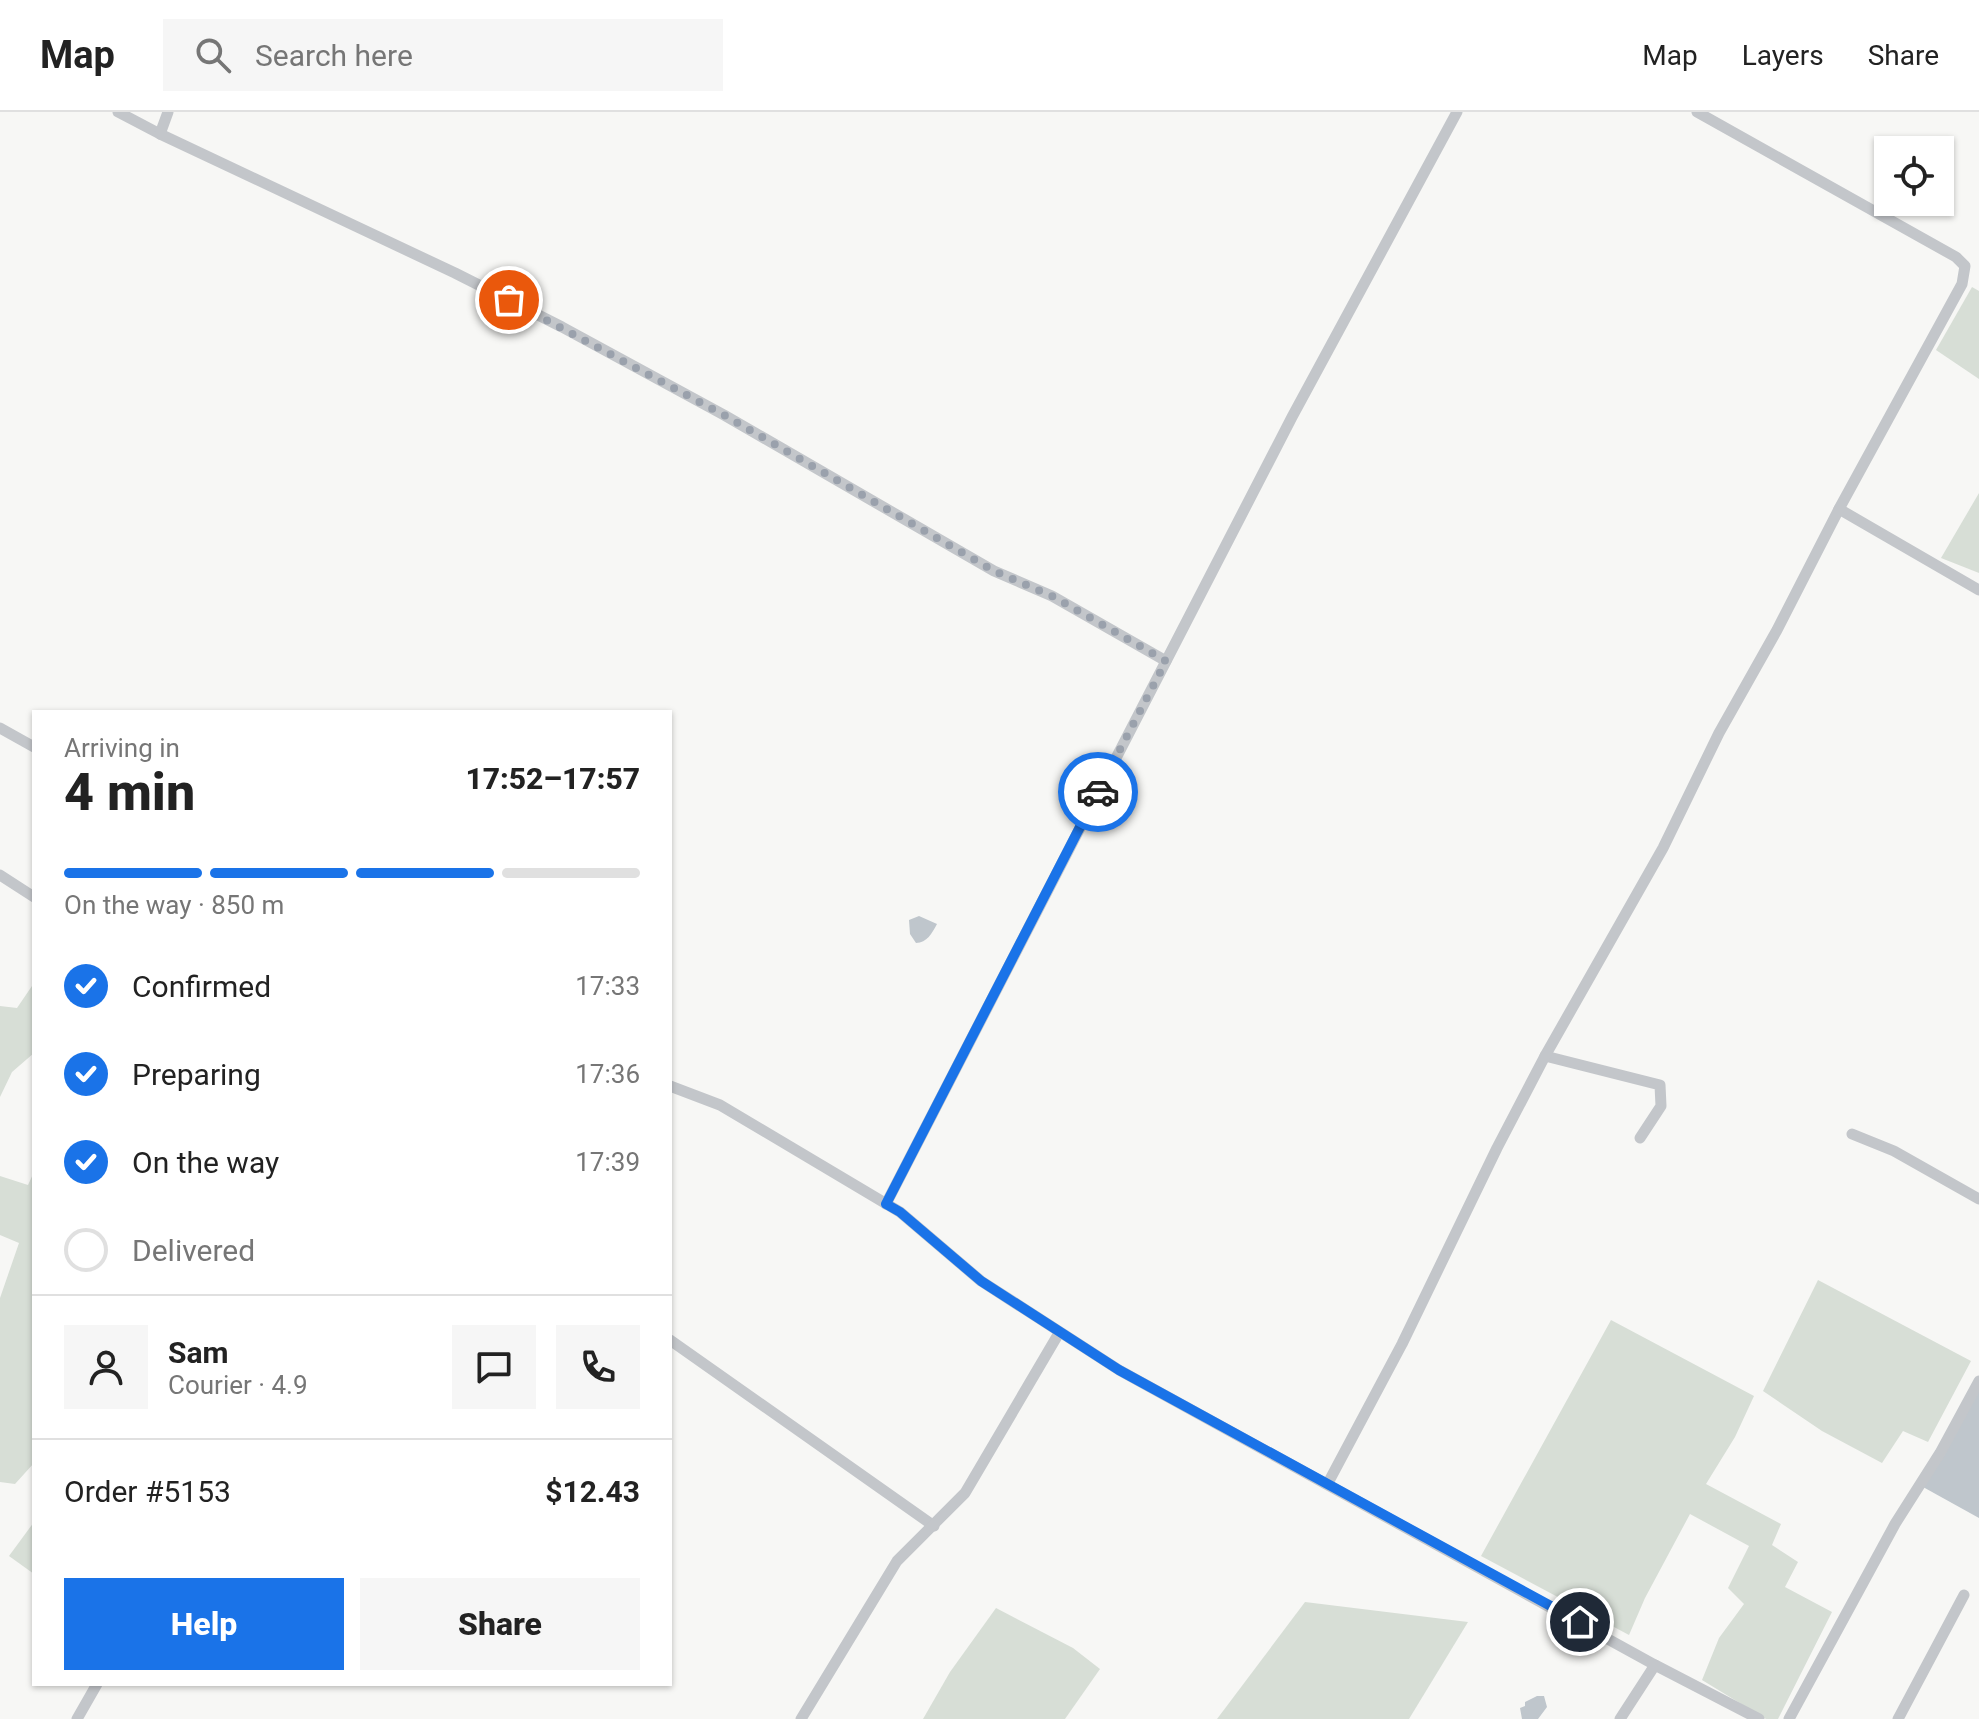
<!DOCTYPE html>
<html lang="en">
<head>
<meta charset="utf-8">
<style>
	:root { --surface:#fff; --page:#f6f6f6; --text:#222; --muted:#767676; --line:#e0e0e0; --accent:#1a73e8 }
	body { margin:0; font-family:Roboto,sans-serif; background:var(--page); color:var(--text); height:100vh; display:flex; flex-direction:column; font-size:30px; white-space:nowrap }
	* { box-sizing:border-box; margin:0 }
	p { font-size:26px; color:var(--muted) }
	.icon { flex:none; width:44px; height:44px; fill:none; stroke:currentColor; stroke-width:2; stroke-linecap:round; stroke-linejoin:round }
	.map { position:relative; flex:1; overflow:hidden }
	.drawer { position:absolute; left:32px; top:598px; width:640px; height:976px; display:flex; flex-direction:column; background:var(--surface); border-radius:0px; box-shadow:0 2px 6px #0004 }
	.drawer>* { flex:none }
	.fabs { position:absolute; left:1874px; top:24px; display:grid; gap:16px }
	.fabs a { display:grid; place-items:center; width:80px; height:80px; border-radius:0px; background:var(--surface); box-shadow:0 2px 6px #0004; font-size:40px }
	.pin { position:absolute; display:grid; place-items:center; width:68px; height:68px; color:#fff; margin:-34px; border:4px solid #fff; border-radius:50%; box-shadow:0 2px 8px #0007 }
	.courier { position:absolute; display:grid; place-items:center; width:80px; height:80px; margin:-40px; border:6px solid #1a73e8; border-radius:50%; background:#fff; color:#222; box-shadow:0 2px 10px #0007 }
	.overview em { font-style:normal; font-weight:800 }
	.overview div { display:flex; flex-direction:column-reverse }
	.overview { display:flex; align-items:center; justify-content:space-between; height:136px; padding:0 32px }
	h1 { font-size:52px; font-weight:800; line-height:60px }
	.bar { display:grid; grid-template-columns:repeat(4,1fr); gap:12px 8px; align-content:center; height:96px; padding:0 32px }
	.bar i { height:10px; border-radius:6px; background:var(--line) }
	.bar .current { background:var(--accent) }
	.bar p { grid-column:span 4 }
	.line { display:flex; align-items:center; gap:20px; padding:0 32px; border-top:2px solid var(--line) }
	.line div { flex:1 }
	.round { display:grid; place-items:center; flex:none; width:84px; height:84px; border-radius:0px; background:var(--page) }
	ol { padding:0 32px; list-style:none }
	li { display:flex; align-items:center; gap:24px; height:88px }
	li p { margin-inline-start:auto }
	li .icon { padding:8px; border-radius:50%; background:var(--accent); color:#fff; stroke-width:4 }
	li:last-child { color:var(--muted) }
	li i { width:44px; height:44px; border:4px solid var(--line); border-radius:50% }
	.action { display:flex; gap:16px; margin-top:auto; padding:16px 32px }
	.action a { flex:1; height:92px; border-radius:0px; background:var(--accent); color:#fff; font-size:32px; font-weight:800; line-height:92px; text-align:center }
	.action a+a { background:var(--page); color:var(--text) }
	header { display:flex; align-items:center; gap:48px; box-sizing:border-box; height:112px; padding:0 40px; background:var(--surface); border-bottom:2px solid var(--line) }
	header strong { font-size:38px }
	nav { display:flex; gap:44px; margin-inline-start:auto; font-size:28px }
	.search { width:560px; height:72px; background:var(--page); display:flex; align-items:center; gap:20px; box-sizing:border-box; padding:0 28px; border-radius:0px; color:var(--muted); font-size:30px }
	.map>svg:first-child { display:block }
	.green { fill:#d7ded6 }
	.water { fill:#bfc6cc }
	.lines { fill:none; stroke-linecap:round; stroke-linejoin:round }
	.street { stroke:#c3c6ca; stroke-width:11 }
	.done { stroke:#9aa1ac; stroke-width:8; stroke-dasharray:0 14.4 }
	.route { stroke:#1a73e8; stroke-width:10 }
</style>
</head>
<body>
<header>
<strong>Map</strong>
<div class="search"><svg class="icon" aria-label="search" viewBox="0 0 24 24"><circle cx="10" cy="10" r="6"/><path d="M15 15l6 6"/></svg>Search here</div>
<nav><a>Map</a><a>Layers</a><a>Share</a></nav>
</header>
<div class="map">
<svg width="1979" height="1607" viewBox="0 0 1979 1607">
	<rect width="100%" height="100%" fill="#f7f7f5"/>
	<g class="green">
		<path d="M1972 175 1979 179V267L1936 238Z"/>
		<path d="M1979 381V461L1941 446Z"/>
		<path d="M34 871V941L12 960 0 985V894L17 896Z"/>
		<path d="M34 1060V1351L15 1372 0 1370V1186L19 1131 0 1123V1064L28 1073Z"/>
		<path d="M1818 1168 1971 1249 1928 1330 1903 1319 1882 1351 1822 1319 1763 1279Z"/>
		<path d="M1611 1208 1754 1284 1735 1325 1706 1372 1781 1412 1772 1433 1798 1450 1785 1475 1832 1500 1778 1607H1766L1702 1568 1719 1526 1744 1492 1728 1476 1749 1434 1690 1402 1645 1486 1629 1523 1481 1444Z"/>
		<path d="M34 1410V1462L9 1444Z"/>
		<path d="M1305 1490 1468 1510 1409 1607H1217Z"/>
		<path d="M996 1496 1073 1536 1100 1557 1065 1607H923L950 1560Z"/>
	</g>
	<g class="water">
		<path d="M919 804 937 812C932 821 927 831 916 831L910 822 909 808Z"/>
		<path d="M1979 1277V1406L1923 1375Z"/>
		<path d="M1537 1584H1544L1547 1595 1538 1607H1522L1520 1596 1525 1594V1590Z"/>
	</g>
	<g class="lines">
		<g class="street">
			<path d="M118 0 160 22 455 161 562 215 724 303 994 459 1052 484 1166 549"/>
			<path d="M160 22 168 0"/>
			<path d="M1839 397 1979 478"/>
			<path d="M0 616 34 635"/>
			<path d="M0 763 34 785"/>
			<path d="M1545 944 1660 973 1661 994 1640 1026"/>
			<path d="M670 974 720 993 900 1100 981 1169 1119 1258 1655 1553 1759 1607"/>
			<path d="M1852 1022 1894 1039 1979 1087"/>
			<path d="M886 1092 1292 305 1457 0"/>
			<path d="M670 1228 934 1414"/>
			<path d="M1328 1371 1402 1232 1497 1036 1545 944 1663 736 1719 621 1777 518 1839 397 1962 172 1965 154 1956 145 1697 0"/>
			<path d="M77 1607 97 1572"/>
			<path d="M801 1607 897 1449 965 1381 1059 1221"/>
			<path d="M1620 1607 1655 1553"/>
			<path d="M1789 1607 1895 1412 1940 1341 1979 1269"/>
			<path d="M1898 1607 1964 1483"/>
		</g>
	</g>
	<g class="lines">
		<path class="done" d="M509 188 724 303 994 459 1052 484 1166 549 1098 680"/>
		<path class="route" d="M1098 680 886 1092 900 1100 981 1169 1119 1258 1580 1510"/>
	</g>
</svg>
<div class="fabs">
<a><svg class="icon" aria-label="locate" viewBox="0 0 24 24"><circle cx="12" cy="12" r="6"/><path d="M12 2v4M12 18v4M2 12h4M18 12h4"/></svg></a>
</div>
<div class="pin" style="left:509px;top:188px;background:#ea580c"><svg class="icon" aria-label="bag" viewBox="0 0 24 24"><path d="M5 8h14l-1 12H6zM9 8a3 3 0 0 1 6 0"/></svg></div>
<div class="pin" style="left:1580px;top:1510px;background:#1f2937"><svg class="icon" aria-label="home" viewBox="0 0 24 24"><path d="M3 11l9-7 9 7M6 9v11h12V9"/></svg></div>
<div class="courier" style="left:1098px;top:680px"><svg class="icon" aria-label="car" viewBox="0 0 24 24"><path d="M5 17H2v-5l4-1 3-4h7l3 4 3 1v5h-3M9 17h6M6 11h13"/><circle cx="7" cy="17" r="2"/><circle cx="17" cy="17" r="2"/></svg></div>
<section class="drawer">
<div class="overview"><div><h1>4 min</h1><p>Arriving in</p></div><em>17:52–17:57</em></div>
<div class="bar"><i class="current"></i><i class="current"></i><i class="current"></i><i></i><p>On the way · 850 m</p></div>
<ol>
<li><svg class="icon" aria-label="check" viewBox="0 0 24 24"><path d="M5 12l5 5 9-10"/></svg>Confirmed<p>17:33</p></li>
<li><svg class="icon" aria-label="check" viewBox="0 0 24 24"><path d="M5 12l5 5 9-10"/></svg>Preparing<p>17:36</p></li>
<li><svg class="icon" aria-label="check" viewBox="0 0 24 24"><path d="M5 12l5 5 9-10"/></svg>On the way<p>17:39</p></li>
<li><i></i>Delivered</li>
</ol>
<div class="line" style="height:144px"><a class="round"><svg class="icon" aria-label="person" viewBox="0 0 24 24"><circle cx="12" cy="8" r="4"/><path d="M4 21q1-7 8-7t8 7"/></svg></a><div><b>Sam</b><p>Courier · 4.9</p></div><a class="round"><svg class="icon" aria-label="chat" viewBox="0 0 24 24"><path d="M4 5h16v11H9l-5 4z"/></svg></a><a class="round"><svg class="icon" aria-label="phone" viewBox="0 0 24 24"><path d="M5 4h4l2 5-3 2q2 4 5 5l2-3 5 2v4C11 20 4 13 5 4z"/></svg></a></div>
<div class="line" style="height:104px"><div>Order #5153</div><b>$12.43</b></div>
<div class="action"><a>Help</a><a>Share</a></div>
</section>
</div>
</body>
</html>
